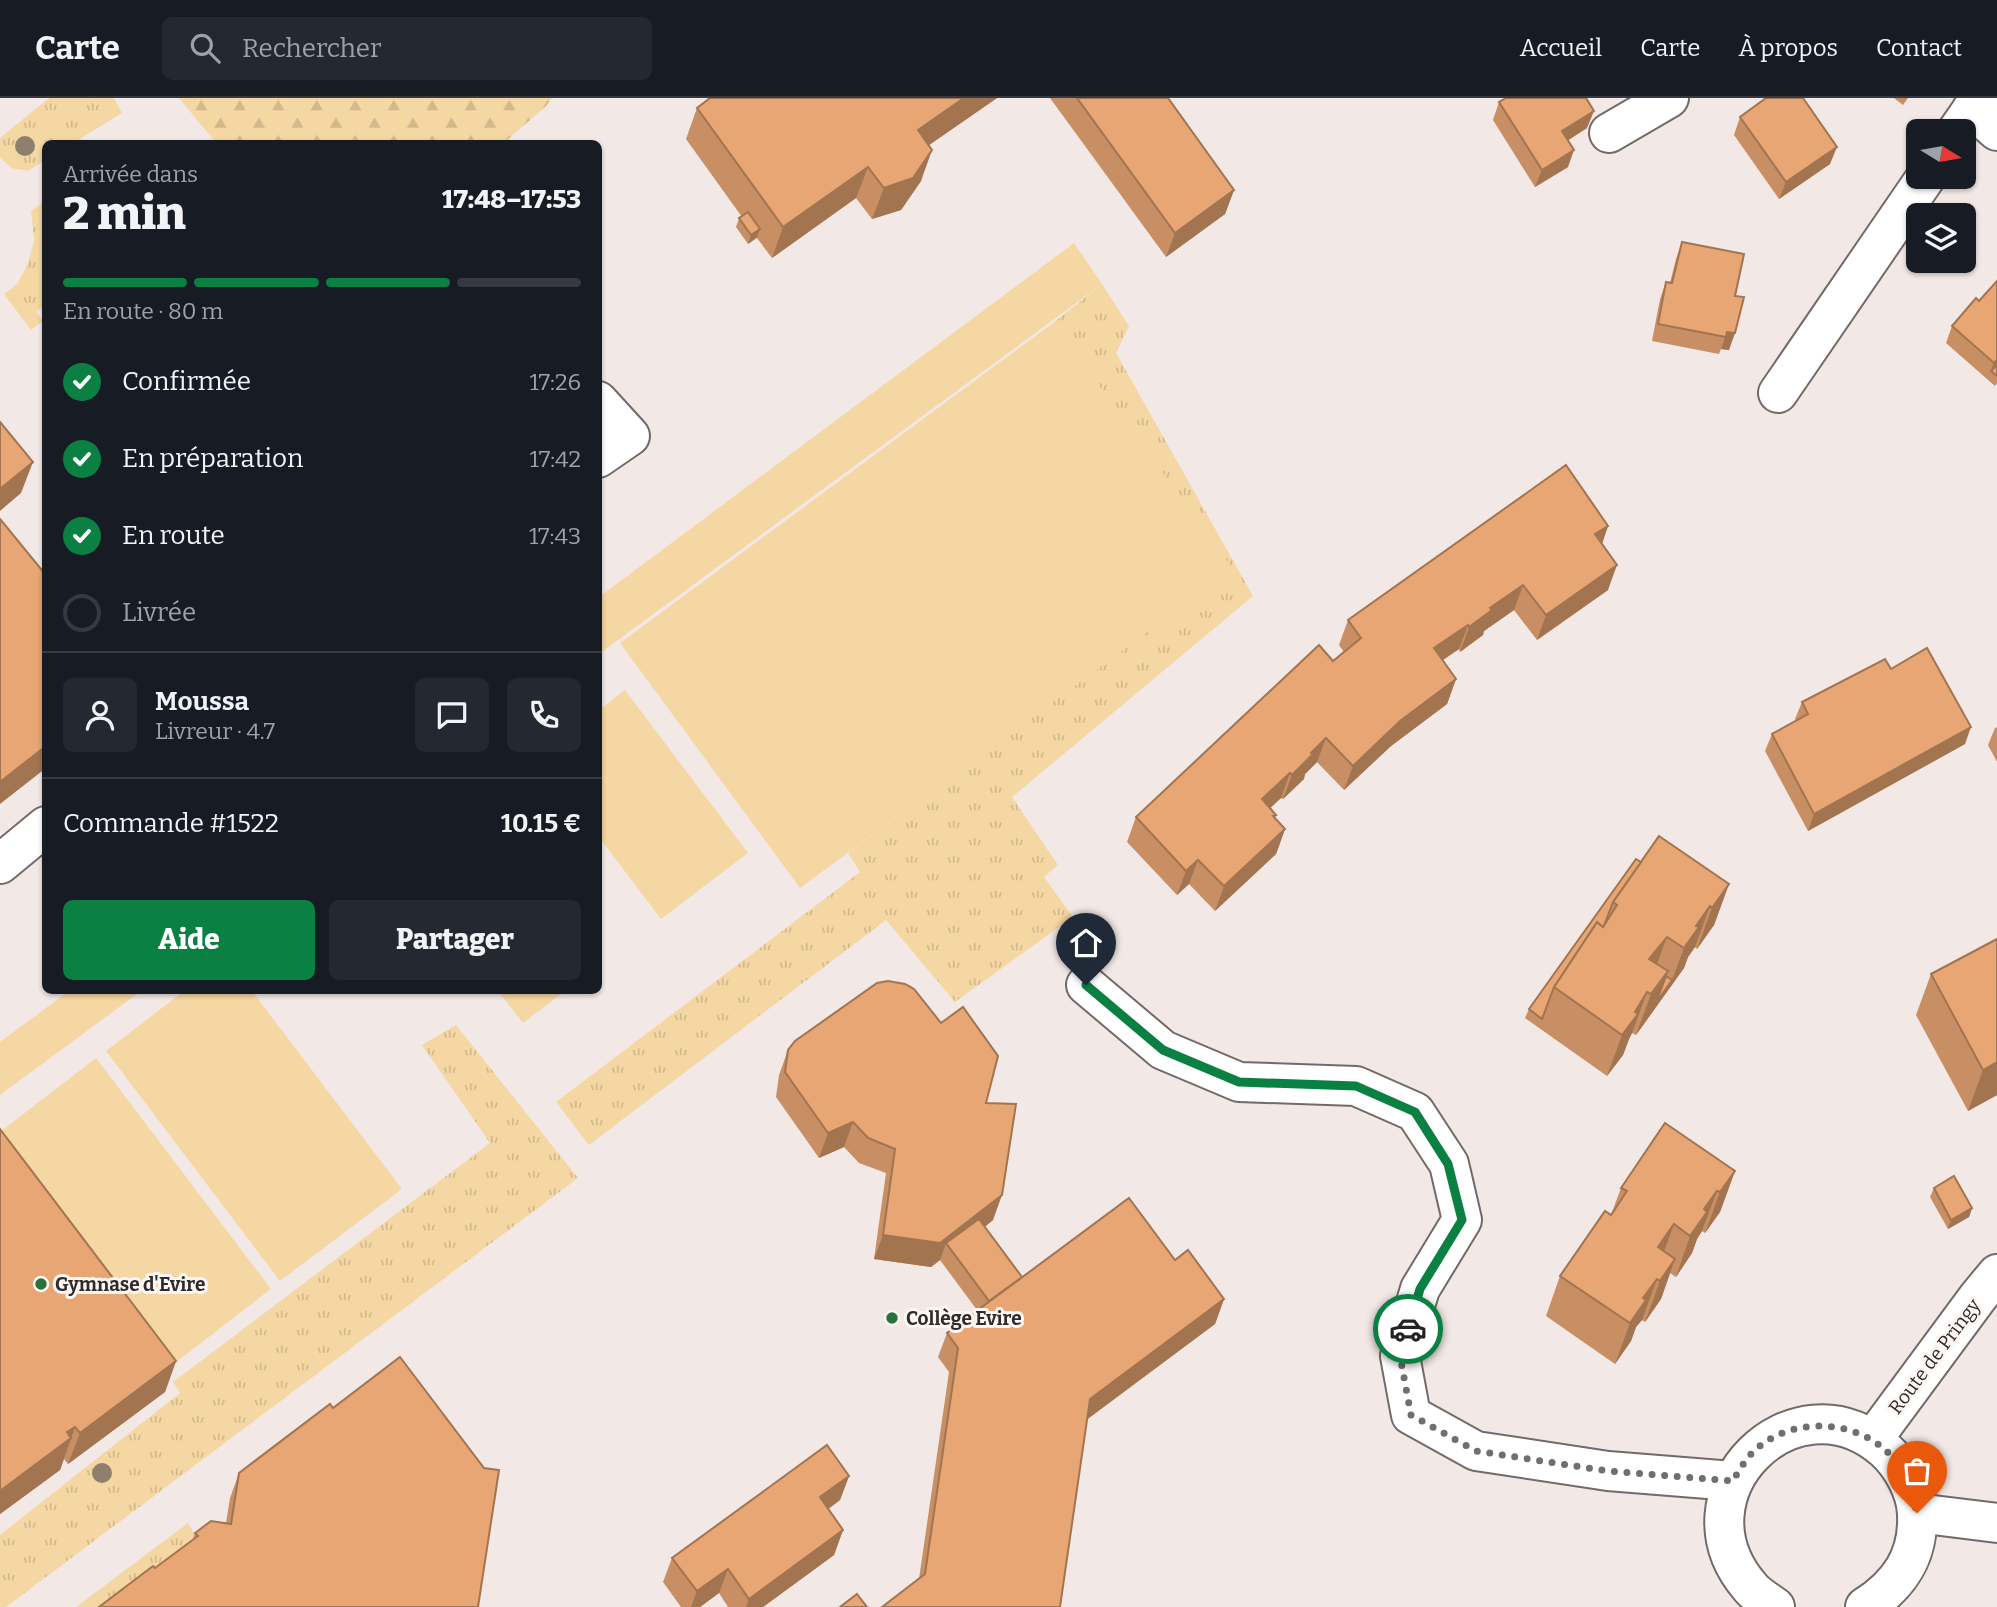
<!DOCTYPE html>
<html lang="fr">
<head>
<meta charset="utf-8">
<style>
	:root { --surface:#171b24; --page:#242831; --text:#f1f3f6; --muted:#9ea1a6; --line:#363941; --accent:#0b8043 }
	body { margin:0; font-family:Bitter,serif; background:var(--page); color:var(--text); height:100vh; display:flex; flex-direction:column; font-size:26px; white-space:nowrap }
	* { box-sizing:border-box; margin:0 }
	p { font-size:23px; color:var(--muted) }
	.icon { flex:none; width:38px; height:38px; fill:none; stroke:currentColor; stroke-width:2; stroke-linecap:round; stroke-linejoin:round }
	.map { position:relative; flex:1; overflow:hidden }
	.drawer { position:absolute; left:42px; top:42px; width:560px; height:854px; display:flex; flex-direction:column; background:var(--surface); border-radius:10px; box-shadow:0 2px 5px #0004 }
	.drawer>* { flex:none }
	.needle { width:46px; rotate:101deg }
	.buttons { position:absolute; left:1906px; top:21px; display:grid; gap:14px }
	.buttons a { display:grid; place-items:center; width:70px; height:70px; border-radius:10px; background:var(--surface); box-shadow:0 2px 5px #0004; font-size:35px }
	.pin { position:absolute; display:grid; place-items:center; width:60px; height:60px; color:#fff; margin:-72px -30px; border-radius:50% 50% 50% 0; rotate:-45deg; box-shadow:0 0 7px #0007 }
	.pin .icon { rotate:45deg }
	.courier { position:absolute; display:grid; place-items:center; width:70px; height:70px; margin:-35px; border:5px solid #0b8043; border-radius:50%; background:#fff; color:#222; box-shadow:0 2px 9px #0007 }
	.summary em { font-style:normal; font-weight:800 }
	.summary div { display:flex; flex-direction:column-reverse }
	.summary { display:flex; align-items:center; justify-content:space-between; height:119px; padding:0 21px }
	h1 { font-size:46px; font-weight:800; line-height:52px }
	.bar { display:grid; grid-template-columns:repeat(4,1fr); gap:10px 7px; align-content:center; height:84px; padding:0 21px }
	.bar i { height:9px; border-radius:5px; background:var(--line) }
	.bar .current { background:var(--accent) }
	.bar p { grid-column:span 4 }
	.line { display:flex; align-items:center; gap:18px; padding:0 21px; border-top:2px solid var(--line) }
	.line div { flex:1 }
	.round { display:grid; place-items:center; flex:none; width:74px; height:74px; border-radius:10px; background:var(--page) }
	ol { padding:0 21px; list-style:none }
	li { display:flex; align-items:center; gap:21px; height:77px }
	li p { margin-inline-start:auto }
	li .icon { padding:7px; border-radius:50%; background:var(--accent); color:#fff; stroke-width:4 }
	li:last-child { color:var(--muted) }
	li i { width:38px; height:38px; border:4px solid var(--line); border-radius:50% }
	.primary-button { display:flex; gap:14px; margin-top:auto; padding:14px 21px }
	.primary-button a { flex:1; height:80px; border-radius:10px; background:var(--accent); color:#fff; font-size:28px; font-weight:800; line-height:80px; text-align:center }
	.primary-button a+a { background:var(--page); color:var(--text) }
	header { display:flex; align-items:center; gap:42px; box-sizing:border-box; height:98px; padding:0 35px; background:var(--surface); border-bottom:2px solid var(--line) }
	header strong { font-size:33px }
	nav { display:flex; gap:38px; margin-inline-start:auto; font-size:24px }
	.search { width:490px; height:63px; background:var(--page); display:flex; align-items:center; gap:18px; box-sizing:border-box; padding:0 24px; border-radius:10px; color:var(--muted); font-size:26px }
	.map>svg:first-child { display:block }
	.grass { fill:url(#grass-tufts) }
	.forest { fill:url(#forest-firs) }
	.pitch { fill:#f5d7a3 }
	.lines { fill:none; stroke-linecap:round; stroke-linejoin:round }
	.minor-casing { stroke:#736a68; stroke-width:42 }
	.minor { stroke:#fff; stroke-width:38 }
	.tree { fill:#8e806d }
	.wall { fill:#c78f63 }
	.shaded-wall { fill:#a27450 }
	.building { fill:#e7a673; stroke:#a27450; stroke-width:2 }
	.done { stroke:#736d6c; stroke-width:7; stroke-dasharray:0 12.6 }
	.route { stroke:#0b8043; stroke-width:9 }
	.poi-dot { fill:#2a733f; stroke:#fef6f4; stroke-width:2.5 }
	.labels { text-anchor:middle; stroke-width:6; stroke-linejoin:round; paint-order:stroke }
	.poi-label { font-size:19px; font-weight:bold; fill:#2f2b2a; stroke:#fef6f4; text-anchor:start }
	.street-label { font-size:19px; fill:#2f2b2a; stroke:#fef6f4 }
</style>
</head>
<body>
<header>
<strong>Carte</strong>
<div class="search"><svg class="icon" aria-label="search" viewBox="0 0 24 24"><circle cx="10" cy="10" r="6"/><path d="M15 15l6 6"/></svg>Rechercher</div>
<nav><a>Accueil</a><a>Carte</a><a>À propos</a><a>Contact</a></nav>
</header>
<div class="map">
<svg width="1997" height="1509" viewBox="0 0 1997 1509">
	<defs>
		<pattern id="grass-tufts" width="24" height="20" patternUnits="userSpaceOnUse" patternTransform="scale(1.75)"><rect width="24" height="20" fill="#f5d7a3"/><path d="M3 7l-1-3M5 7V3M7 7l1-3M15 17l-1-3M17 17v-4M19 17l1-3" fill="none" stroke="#d2b98c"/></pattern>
		<pattern id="forest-firs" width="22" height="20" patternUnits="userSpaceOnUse" patternTransform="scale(1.75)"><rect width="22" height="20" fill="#f5d7a3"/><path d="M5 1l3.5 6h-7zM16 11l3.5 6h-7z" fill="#d2b98c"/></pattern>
	</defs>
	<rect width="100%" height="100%" fill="#f2e8e6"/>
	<g class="grass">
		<path d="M49 0H114L122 15 73 45 46 46 45 62 28 73 11 70 0 59V40Z"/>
		<path d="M45 103V207L36 214 43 223 31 232 4 196 17 186 28 166 34 142 31 113Z"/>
		<path d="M1102 186 1129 228 1116 255 1253 498 1012 699 1058 767 1044 779 1073 819 955 904 886 822 589 1047 556 1004 860 774 848 755 1232 471 1053 225Z"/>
		<path d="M456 927 578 1080 6 1509H0V1437L180 1295 173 1284 490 1045 422 947Z"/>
		<path d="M188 1425 197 1440 114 1505 105 1504 100 1509H76Z"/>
	</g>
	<path class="forest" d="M179 0H552L546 8 505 44 501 45 217 46Z"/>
	<g class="pitch">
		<path d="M1074 145 1102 186 599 556V499Z"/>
		<path d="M1053 225 1233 471 800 790 620 545Z"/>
		<path d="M625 592 748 755 661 821 599 739V612Z"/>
		<path d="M69 893H141L0 997V944Z"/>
		<path d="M184 893H252L402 1091 280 1183 106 953Z"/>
		<path d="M498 893H565L523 925Z"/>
		<path d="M96 960 271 1191 158 1278 0 1034Z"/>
	</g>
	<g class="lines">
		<g class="minor-casing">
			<g id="minor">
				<path d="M1972 11 1997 33"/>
				<path d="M1957 33 1980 0"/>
				<path d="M1609 35 1669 0"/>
				<path d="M1778 295 1926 79"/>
				<path d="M598 303 630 338 598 360"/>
				<path d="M0 766 46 728"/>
				<path d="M1086 887 1163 952 1239 984 1356 988 1415 1014 1449 1066 1462 1122 1420 1191 1400 1258 1411 1317 1476 1353 1608 1373 1733 1383"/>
				<path d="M1873 1341 1978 1199 1997 1176"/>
				<path d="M1917 1415 1997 1425"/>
				<path d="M1775 1509C1767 1503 1756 1497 1750 1489 1670 1396 1794 1273 1884 1351 1902 1367 1916 1393 1917 1416 1919 1459 1899 1487 1865 1509"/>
			</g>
		</g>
		<use href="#minor" class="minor"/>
	</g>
	<g class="tree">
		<circle cx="25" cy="48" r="10"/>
		<circle cx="102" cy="1375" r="10"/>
	</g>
	<g class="wall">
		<path d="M710 0H997L929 47 921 83 901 112 872 121 856 100 772 160 757 140 748 146 736 129 739 120 742 119 686 41 697 10Z"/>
		<path d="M1050 0H1168L1234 92 1225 116 1166 159Z"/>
		<path d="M1894 0H1908L1903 7Z"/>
		<path d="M1499 4 1587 30 1568 42V69L1535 89 1493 22Z"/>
		<path d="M1740 19 1830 66 1779 101 1734 37Z"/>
		<path d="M1682 144 1735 198 1729 252 1721 251 1719 256 1652 243 1660 201 1666 184 1670 185 1676 161Z"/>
		<path d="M1997 183V285L1995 288 1946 245 1952 228 1979 203Z"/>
		<path d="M1608 428 1602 445 1608 492 1537 542 1514 512 1484 533 1483 537 1460 554 1459 551 1443 562 1456 581 1447 606 1391 648 1344 692 1317 664 1305 676 1304 681 1283 701 1281 700 1270 710 1276 717 1275 720 1285 731 1276 756 1215 813 1189 786 1177 797 1127 744 1136 719 1344 554 1339 547 1348 522Z"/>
		<path d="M1891 571 1965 646 1808 733 1765 653 1772 636 1796 623 1795 621 1802 604Z"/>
		<path d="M1997 629V664L1988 647 1995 630Z"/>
		<path d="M1641 764 1729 786 1714 827 1697 851 1695 849 1688 859 1684 870 1636 937 1632 935 1629 941 1623 957 1607 978 1525 920 1529 911Z"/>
		<path d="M1997 841V997L1968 1013 1916 917 1931 876Z"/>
		<path d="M788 952 986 1005 993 1122 985 1129 1022 1179 1175 1162 1224 1201 1215 1226 1087 1321 1060 1509 919 1481 949 1274 938 1259 947 1235 977 1212 940 1162 931 1169 874 1161 886 1075 859 1065 844 1049 819 1060 776 999 779 977Z"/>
		<path d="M0 1031 176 1263 165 1294 68 1366 64 1361 60 1372 0 1416Z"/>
		<path d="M1735 1073 1720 1114 1705 1135 1702 1133 1697 1141 1692 1155 1676 1179 1670 1175 1661 1201 1645 1224 1642 1222 1636 1229 1631 1243 1615 1266 1546 1218 1560 1178 1611 1117 1621 1090Z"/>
		<path d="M1934 1090 1972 1110 1969 1119 1948 1131 1930 1099Z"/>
		<path d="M333 1310 484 1370 193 1441 195 1435 226 1425 230 1400 239 1375Z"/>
		<path d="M849 1378 840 1402 828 1411 843 1432 834 1457 763 1509H728L719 1495 700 1509H681L663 1484 672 1460Z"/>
	</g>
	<g class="shaded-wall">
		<path d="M964 0H997L906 63 918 32Z"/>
		<path d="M1594 13 1587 30 1556 50 1562 33Z"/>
		<path d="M1837 49 1830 66 1779 101 1786 84Z"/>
		<path d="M932 52 921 83 901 112 872 121 884 90Z"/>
		<path d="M1574 52 1568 69 1535 89 1542 72Z"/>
		<path d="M868 69 856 100 772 160 783 129Z"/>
		<path d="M1234 92 1225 116 1166 159 1175 135Z"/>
		<path d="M760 131 757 139 748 146 751 137Z"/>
		<path d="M1727 234 1735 235 1729 252 1721 251Z"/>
		<path d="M1997 262V272L1991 273 1994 265Z"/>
		<path d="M33 364 21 395 0 413V391Z"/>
		<path d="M1608 428 1600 452 1595 436Z"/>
		<path d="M1617 467 1608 492 1537 542 1546 517Z"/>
		<path d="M1523 487 1514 512 1484 533 1483 537 1460 554 1469 529 1490 510Z"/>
		<path d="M1468 527 1459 551 1425 574 1434 550Z"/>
		<path d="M1456 581 1447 606 1391 648 1344 692 1353 668 1400 623Z"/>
		<path d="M1971 629 1965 646 1808 733 1814 716Z"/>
		<path d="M1326 640 1317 664 1305 676 1304 681 1283 701 1292 677 1311 655Z"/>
		<path d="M46 648V670L0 706V684Z"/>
		<path d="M1290 675 1281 700 1253 726 1262 701Z"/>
		<path d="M1285 731 1276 756 1215 813 1224 788Z"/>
		<path d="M1198 762 1189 786 1177 797 1186 773Z"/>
		<path d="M1729 786 1714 827 1697 851 1712 810Z"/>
		<path d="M1710 808 1695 849 1688 859 1684 870 1636 937 1651 896 1668 873 1656 905 1672 882 1684 850 1696 828Z"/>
		<path d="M1667 839 1652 879 1649 861Z"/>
		<path d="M1647 894 1632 935 1629 941 1623 957 1607 978 1622 937 1635 914Z"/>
		<path d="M1997 964V997L1968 1013 1983 972Z"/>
		<path d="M853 1024 844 1049 819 1060 828 1035Z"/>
		<path d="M1735 1073 1720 1114 1705 1135 1720 1094Z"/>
		<path d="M1717 1093 1702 1133 1697 1141 1692 1155 1676 1179 1690 1138 1704 1111Z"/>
		<path d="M1002 1097 993 1122 952 1153 946 1145 940 1162 931 1169 874 1161 883 1137Z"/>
		<path d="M1972 1110 1969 1119 1948 1131 1951 1122Z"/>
		<path d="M1674 1126 1659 1167 1658 1149Z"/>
		<path d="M1675 1161 1661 1201 1645 1224 1660 1183Z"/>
		<path d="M1657 1181 1642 1222 1636 1229 1631 1243 1615 1266 1630 1225 1643 1200Z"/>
		<path d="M1224 1201 1215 1226 1081 1326 1090 1301Z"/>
		<path d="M176 1263 165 1294 68 1366 80 1335Z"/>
		<path d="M75 1329 60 1372 0 1416V1393Z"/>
		<path d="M849 1378 840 1402 811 1424 820 1399Z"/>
		<path d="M843 1432 834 1457 763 1509H746L749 1501Z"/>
		<path d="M728 1471 719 1495 700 1509H691L697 1493Z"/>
	</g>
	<g class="building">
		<path d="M710 0H964L918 32 932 52 913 80 884 90 868 69 783 129 697 10Z"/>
		<path d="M1077 0H1168L1234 92 1175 135Z"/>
		<path d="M1506 0H1586L1594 13 1562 33 1574 52 1542 72 1499 4Z"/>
		<path d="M1766 0H1803L1837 49 1786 84 1740 19Z"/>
		<path d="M748 114 760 131 751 137 739 120Z"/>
		<path d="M1682 144 1744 156 1735 198 1744 199 1735 235 1727 234 1726 239 1658 226 1666 184 1672 185Z"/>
		<path d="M1997 183V262L1994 265 1952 228 1976 200 1979 203Z"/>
		<path d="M1997 267V278L1991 273Z"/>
		<path d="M0 324 33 364 0 391Z"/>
		<path d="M1566 367 1608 428 1595 436 1617 467 1546 517 1523 487 1490 510 1492 512 1469 529 1468 527 1434 550 1456 581 1400 623 1353 668 1326 640 1311 655 1313 656 1292 677 1290 675 1262 701 1276 717 1273 718 1285 731 1224 788 1198 762 1186 773 1136 719 1319 547 1333 563 1361 540 1348 522Z"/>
		<path d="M0 421 46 477V648L0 684Z"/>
		<path d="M1927 550 1971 629 1814 716 1772 636 1808 616 1802 604 1885 561 1891 571Z"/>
		<path d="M1659 738 1729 786 1712 810 1710 808 1696 828 1699 829 1684 850 1667 839 1649 861 1668 873 1651 896 1647 894 1635 914 1638 916 1622 937 1554 889 1597 824 1603 829 1617 807 1613 804Z"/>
		<path d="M1636 761 1641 764 1613 804 1605 825 1603 829 1597 824 1554 889 1542 921 1529 911Z"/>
		<path d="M1997 841V964L1983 972 1931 876Z"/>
		<path d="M1666 878 1672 882 1656 905Z"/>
		<path d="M888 883 905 886 914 891 941 925 963 909 998 958 986 1005 1016 1006 1002 1097 940 1145 883 1137 895 1051 868 1040 853 1024 828 1035 785 974 788 952 795 943 877 885Z"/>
		<path d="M1665 1025 1735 1073 1720 1094 1717 1093 1704 1111 1707 1114 1690 1138 1674 1126 1658 1149 1675 1161 1660 1183 1657 1181 1643 1200 1646 1202 1630 1225 1560 1178 1605 1113 1611 1117 1627 1093 1621 1090Z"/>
		<path d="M0 1031 176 1263 80 1335 75 1329 67 1334 71 1340 0 1393Z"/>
		<path d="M1954 1078 1972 1110 1951 1122 1934 1090Z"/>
		<path d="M1129 1100 1175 1162 1188 1152 1224 1201 1090 1301 1060 1509H882L925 1476 958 1250 947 1235Z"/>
		<path d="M979 1121 1022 1179 989 1203 946 1145Z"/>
		<path d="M400 1259 484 1370 499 1372 478 1509H99L153 1468 155 1470 198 1438 195 1435 211 1423 231 1426 239 1375 330 1306 333 1310Z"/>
		<path d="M827 1347 849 1378 820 1399 843 1432 749 1501 728 1471 697 1493 672 1460Z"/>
		<path d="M857 1496 867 1509H840Z"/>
	</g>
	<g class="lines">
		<path class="done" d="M1408 1231 1400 1258 1411 1317 1476 1353 1608 1373 1733 1383C1738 1374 1744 1364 1751 1356 1788 1317 1859 1319 1894 1361 1907 1376 1912 1396 1917 1415"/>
		<path class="route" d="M1086 887 1163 952 1239 984 1356 988 1415 1014 1448 1066 1462 1122 1420 1191 1408 1231"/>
	</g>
	<g class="poi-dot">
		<circle cx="41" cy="1186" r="7"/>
		<circle cx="892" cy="1220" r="7"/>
	</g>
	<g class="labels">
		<g class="poi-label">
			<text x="55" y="1193">Gymnase d'Evire</text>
			<text x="906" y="1227">Collège Evire</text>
		</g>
		<g class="street-label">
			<text transform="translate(1934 1258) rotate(-53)" y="7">Route de Pringy</text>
		</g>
	</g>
</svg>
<div class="buttons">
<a><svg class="needle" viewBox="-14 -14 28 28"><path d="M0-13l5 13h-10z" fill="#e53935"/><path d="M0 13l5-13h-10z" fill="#9ea1a6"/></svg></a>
<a><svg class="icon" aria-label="layers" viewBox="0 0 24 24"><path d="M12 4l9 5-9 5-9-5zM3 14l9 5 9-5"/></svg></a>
</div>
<div class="pin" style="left:1917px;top:1415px;background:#ea580c"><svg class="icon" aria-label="bag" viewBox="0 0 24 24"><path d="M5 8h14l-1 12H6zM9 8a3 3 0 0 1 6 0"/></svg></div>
<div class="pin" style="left:1086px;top:887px;background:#1f2937"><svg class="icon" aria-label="home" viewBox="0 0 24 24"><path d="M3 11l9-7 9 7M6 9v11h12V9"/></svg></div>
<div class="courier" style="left:1408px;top:1231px"><svg class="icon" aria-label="car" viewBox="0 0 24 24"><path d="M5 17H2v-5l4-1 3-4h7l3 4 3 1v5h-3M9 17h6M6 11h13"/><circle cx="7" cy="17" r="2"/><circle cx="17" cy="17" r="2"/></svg></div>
<section class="drawer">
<div class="summary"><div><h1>2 min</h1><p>Arrivée dans</p></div><em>17:48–17:53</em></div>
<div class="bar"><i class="current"></i><i class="current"></i><i class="current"></i><i></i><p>En route · 80 m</p></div>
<ol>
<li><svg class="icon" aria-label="check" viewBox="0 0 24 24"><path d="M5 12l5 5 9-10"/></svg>Confirmée<p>17:26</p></li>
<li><svg class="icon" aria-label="check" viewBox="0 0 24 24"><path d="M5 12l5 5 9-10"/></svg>En préparation<p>17:42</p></li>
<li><svg class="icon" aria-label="check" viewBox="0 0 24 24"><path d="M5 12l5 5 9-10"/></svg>En route<p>17:43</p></li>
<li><i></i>Livrée</li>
</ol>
<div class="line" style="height:126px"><a class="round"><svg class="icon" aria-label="person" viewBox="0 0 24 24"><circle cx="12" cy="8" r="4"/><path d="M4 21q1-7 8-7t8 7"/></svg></a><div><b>Moussa</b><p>Livreur · 4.7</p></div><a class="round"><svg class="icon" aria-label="chat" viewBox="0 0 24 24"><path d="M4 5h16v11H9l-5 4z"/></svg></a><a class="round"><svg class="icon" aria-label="phone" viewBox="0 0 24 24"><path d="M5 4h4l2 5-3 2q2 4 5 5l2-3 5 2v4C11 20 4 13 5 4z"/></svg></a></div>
<div class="line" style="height:91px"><div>Commande #1522</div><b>10.15 €</b></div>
<div class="primary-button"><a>Aide</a><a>Partager</a></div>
</section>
</div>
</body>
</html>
